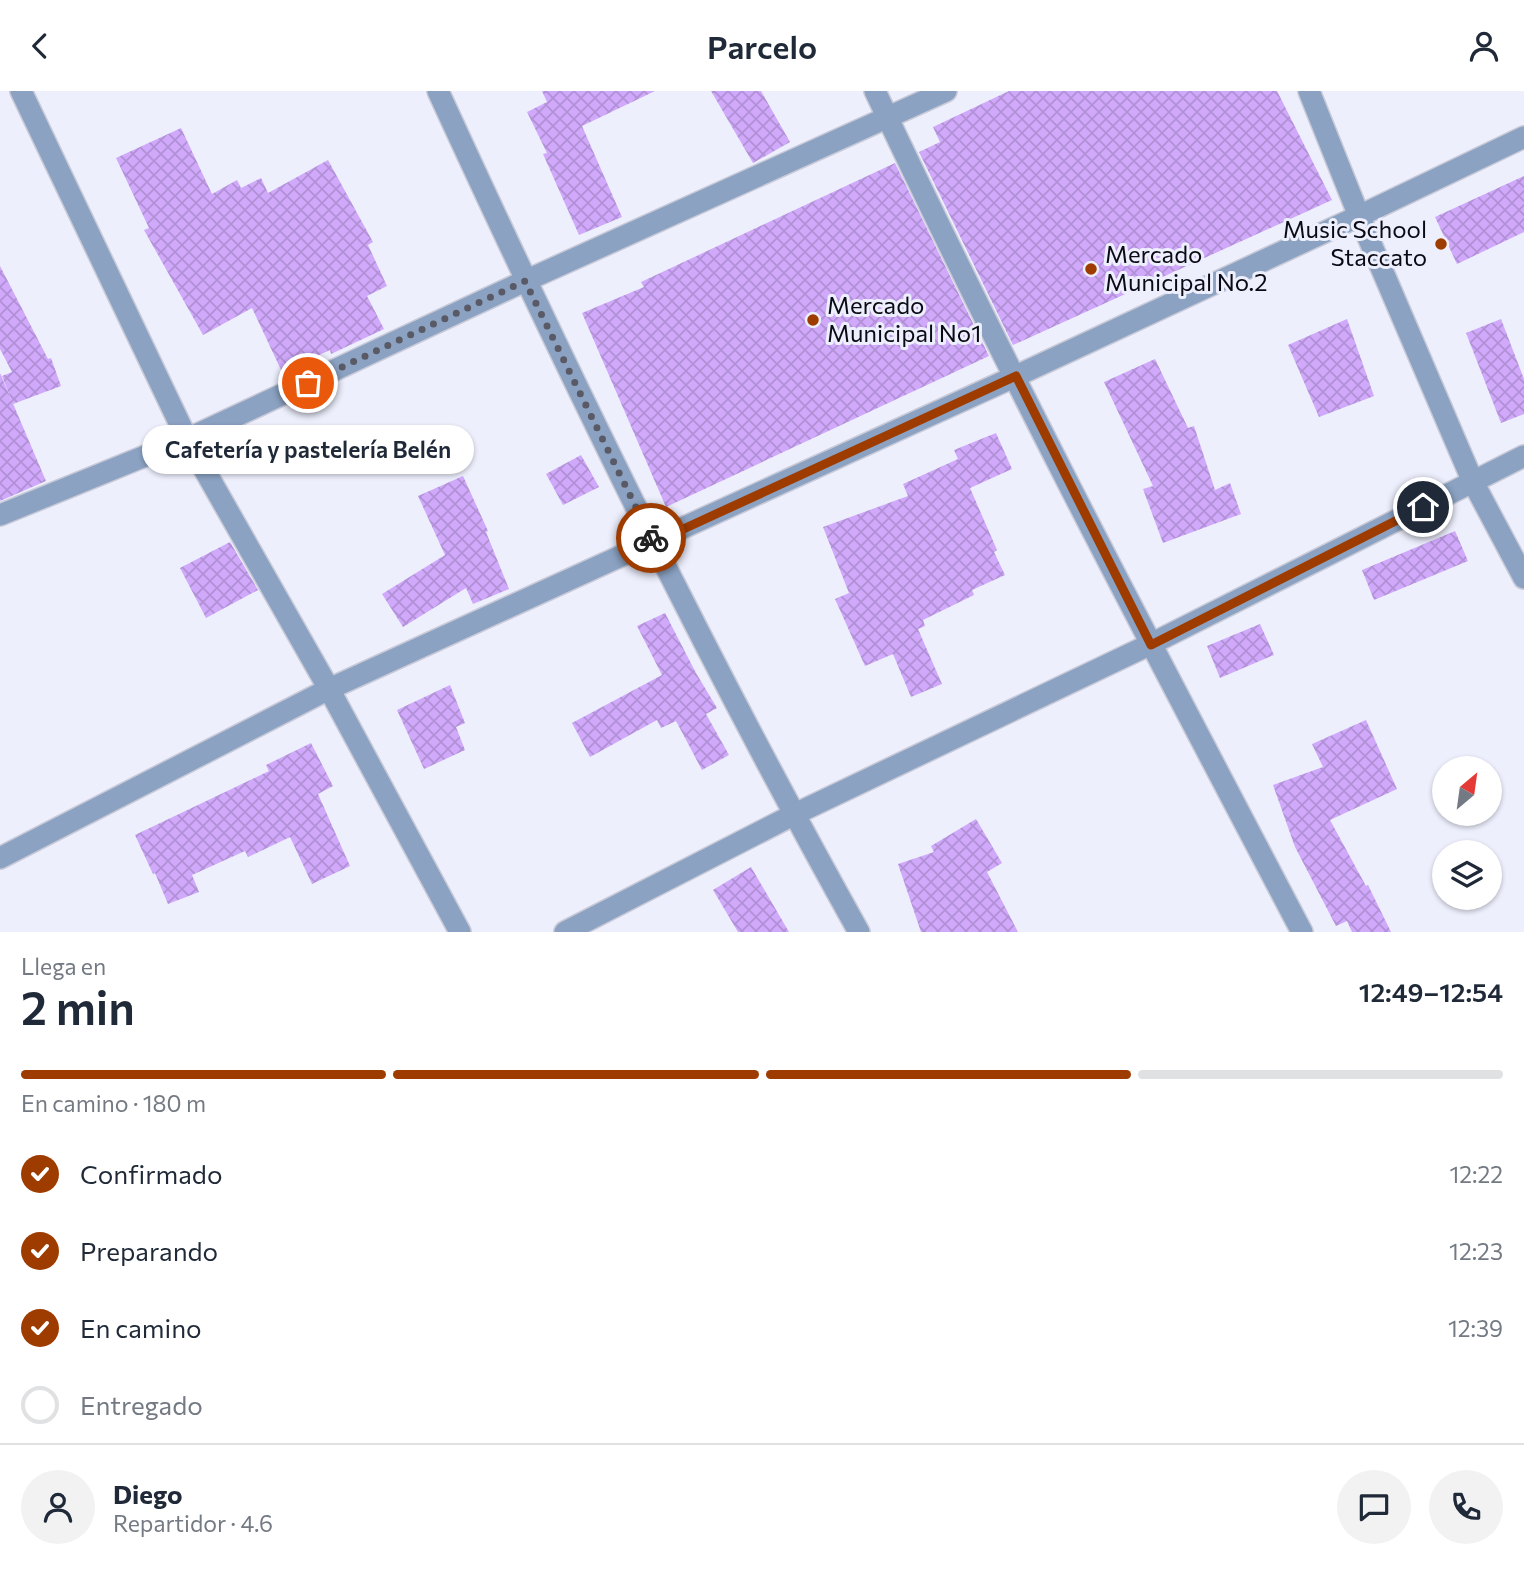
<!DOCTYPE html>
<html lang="es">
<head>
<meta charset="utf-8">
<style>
	:root { --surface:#fff; --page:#f2f2f3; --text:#1f2937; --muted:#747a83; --line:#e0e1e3; --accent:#9e3c00 }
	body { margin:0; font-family:Commissioner,sans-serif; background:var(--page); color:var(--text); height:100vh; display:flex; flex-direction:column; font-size:26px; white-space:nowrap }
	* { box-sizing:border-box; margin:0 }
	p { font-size:23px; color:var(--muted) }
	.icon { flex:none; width:38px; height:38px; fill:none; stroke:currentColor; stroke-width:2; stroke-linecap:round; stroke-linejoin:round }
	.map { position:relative; height:841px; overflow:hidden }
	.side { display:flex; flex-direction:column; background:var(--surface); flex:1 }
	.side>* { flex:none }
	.needle { width:46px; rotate:29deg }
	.tools { position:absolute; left:1432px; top:665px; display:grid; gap:14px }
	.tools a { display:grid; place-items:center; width:70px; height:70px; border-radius:50%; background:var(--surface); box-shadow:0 2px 5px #0004; font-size:35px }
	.pin { position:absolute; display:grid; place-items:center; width:60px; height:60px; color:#fff; margin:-30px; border:4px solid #fff; border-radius:50%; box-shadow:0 2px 7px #0007 }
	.courier { position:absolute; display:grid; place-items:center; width:70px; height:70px; margin:-35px; border:5px solid #9e3c00; border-radius:50%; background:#fff; color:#222; box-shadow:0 2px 9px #0007 }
	.bubble { position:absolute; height:49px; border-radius:24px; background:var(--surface); box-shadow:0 2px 5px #0004; font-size:23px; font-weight:600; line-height:49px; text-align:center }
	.head em { font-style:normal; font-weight:600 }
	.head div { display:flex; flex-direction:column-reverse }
	.head { display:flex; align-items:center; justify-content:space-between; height:119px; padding:0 21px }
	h1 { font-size:46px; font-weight:600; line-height:52px }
	.bar { display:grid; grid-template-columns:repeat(4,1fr); gap:10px 7px; align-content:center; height:84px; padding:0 21px }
	.bar i { height:9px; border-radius:5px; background:var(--line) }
	.bar .active { background:var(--accent) }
	.bar p { grid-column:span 4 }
	.line { display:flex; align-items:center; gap:18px; padding:0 21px; border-top:2px solid var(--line) }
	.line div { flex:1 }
	.round { display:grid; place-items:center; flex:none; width:74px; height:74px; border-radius:37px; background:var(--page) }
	ol { padding:0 21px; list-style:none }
	li { display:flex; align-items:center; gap:21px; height:77px }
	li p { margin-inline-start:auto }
	li .icon { padding:7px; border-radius:50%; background:var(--accent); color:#fff; stroke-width:4 }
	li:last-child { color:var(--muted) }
	li i { width:38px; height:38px; border:4px solid var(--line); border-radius:50% }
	header { display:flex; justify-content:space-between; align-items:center; height:91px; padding:0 21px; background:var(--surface); font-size:32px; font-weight:600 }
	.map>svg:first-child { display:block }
	.building { fill:url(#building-cross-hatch) }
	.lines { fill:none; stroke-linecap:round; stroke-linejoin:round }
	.minor-casing { stroke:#c9cad8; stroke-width:24 }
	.minor { stroke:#8ba2c2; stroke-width:21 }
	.done { stroke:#595a66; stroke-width:7; stroke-dasharray:0 12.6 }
	.route { stroke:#9e3c00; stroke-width:9 }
	.poi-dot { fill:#9e3c00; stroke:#edeffd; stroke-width:2.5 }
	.labels { text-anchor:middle; stroke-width:6; stroke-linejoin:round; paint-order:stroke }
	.poi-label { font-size:24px; fill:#0a0a15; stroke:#edeffd; text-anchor:start }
</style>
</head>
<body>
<header><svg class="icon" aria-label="back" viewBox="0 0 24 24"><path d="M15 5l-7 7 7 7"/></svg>Parcelo<svg class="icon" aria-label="person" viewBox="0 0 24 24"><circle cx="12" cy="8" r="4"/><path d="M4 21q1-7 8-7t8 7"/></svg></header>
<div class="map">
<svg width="1524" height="841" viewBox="0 0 1524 841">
	<defs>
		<pattern id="building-cross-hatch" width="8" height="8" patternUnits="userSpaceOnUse" patternTransform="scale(1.75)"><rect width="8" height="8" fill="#d0a9fb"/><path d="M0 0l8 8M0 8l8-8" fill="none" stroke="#b190d6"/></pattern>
	</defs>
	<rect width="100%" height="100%" fill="#edeffd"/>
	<g class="building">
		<path d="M542 0H655L582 35 622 126 579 144 543 63 547 62 527 21 547 11Z"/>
		<path d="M711 0H761L790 51 753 72Z"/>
		<path d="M1009 0H1277L1332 109 1013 254 919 61 940 51 933 36Z"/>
		<path d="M181 37 212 103 237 89 241 97 261 87 268 102 328 69 373 151 368 154 387 195 367 205 384 238 331 263 330 259 282 281 252 217 203 244 144 139 149 137 116 67Z"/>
		<path d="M895 72 989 265 666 416 582 222 644 196 641 191Z"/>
		<path d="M1524 85V141L1457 173 1435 126Z"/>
		<path d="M0 175 48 268 51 267 61 295 13 313 2 285 12 281 0 258Z"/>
		<path d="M1347 228 1374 305 1319 326 1288 254Z"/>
		<path d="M1501 228 1524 288V323L1501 332 1466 242Z"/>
		<path d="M1155 268 1188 337 1194 335 1215 399 1230 392 1241 423 1163 452 1143 398 1153 395 1104 291Z"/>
		<path d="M0 282 46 390 0 410Z"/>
		<path d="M996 342 1012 378 970 397 997 459 994 461 1005 484 972 499 974 504 923 529 925 535 918 538 942 593 911 606 893 563 865 575 835 508 849 502 823 436 908 405 903 393 958 368 954 359Z"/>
		<path d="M581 364 599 396 563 414 546 383Z"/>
		<path d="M463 385 488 440 486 441 509 498 473 513 466 497 403 536 382 503 445 464 418 405Z"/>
		<path d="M1455 440 1468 470 1374 509 1362 479Z"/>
		<path d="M230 451 258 499 206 527 180 477Z"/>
		<path d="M665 522 696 582 717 617 706 623 729 664 702 679 676 630 661 637 657 629 590 666 572 632 662 584 637 535Z"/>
		<path d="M1260 533 1274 564 1220 587 1207 555Z"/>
		<path d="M450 594 465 632 456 636 465 659 424 678 397 619Z"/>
		<path d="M1366 629 1397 698 1330 729 1366 795 1368 794 1391 841H1352L1347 830 1336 835 1295 756 1273 694 1323 676 1312 653Z"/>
		<path d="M311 652 333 695 318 703 350 775 312 793 290 746 248 766 245 760 192 784 199 801 168 813 155 782 153 783 135 744 269 680 266 674Z"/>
		<path d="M976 728 1002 772 987 781 1018 841H921L898 773 934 761 931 755Z"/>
		<path d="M751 776 789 841H738L713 799Z"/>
	</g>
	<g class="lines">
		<g class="minor-casing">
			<g id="minor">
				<path d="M21 0 187 348 329 598 460 841"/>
				<path d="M438 0C569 285 706 567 859 841"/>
				<path d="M875 0C1009 285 1156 563 1302 841"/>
				<path d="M1309 0 1359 125 1473 391 1524 487"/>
				<path d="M0 424 187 348 525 190 946 0"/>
				<path d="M0 767 329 598 1016 285 1359 125 1524 46"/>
				<path d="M565 841 793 724 1151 553 1524 365"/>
			</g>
		</g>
		<use href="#minor" class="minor"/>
	</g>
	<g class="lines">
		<path class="done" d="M308 292 525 190 651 447"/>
		<path class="route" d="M651 447 653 452 1016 285 1151 554 1423 416"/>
	</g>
	<g class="poi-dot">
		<circle cx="1441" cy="153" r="7"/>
		<circle cx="1091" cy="178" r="7"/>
		<circle cx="813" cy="229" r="7"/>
	</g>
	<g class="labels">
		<g class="poi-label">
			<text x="1427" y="147" text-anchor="end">Music School<tspan x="1427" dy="28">Staccato</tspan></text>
			<text x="1105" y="172">Mercado<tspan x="1105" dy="28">Municipal No.2</tspan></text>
			<text x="827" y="223">Mercado<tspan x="827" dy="28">Municipal No1</tspan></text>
		</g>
	</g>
</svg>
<div class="tools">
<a><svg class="needle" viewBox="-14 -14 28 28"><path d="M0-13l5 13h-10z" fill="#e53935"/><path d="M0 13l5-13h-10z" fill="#747a83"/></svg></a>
<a><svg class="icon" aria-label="layers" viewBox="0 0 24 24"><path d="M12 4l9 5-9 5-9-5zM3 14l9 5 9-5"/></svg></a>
</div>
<div class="pin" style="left:308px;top:292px;background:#ea580c"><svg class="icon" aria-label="bag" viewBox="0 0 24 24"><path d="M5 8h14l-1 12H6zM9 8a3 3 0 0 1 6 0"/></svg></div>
<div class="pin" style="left:1423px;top:416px;background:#1f2937"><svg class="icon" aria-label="home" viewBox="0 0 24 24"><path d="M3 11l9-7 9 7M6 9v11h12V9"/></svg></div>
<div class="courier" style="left:651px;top:447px"><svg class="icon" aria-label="bike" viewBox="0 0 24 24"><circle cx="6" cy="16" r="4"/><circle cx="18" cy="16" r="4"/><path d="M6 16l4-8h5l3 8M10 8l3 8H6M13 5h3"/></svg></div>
<div class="bubble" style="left:142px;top:334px;width:332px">Cafetería y pastelería Belén</div>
</div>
<section class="side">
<div class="head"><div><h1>2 min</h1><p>Llega en</p></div><em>12:49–12:54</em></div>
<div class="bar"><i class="active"></i><i class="active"></i><i class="active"></i><i></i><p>En camino · 180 m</p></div>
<ol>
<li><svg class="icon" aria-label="check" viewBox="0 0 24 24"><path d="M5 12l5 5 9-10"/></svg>Confirmado<p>12:22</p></li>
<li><svg class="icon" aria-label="check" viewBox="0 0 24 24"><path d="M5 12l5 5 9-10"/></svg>Preparando<p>12:23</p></li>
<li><svg class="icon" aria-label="check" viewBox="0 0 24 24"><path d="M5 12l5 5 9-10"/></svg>En camino<p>12:39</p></li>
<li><i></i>Entregado</li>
</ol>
<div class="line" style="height:126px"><a class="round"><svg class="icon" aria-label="person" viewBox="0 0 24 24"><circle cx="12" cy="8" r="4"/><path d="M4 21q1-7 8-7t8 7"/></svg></a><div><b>Diego</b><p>Repartidor · 4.6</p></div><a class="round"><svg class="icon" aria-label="chat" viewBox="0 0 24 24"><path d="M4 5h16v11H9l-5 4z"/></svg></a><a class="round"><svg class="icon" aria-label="phone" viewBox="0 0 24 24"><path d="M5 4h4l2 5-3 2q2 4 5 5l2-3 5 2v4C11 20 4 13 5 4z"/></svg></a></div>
</section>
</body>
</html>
